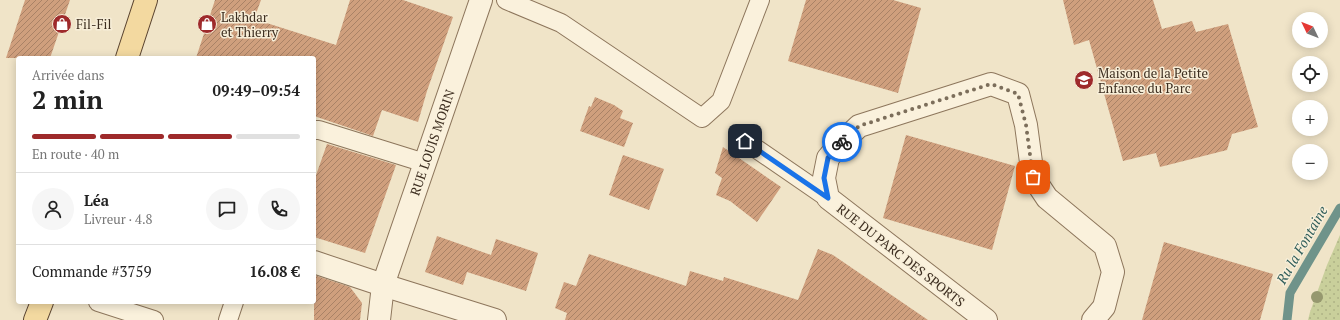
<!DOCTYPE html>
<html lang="fr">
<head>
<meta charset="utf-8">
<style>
	:root { --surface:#fff; --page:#f6f6f6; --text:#222; --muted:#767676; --line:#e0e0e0; --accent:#9e2a2b }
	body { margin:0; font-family:"PT Serif",serif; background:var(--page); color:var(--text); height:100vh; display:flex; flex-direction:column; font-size:15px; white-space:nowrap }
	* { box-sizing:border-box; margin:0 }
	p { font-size:13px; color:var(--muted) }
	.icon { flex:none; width:22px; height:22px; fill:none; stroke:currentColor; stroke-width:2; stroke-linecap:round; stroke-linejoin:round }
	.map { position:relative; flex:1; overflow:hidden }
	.panel { position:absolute; left:16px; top:56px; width:300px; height:248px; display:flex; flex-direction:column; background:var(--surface); border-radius:4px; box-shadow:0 2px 10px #0003 }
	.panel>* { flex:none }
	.needle { width:26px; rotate:313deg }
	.controls { position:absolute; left:1292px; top:12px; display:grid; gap:8px }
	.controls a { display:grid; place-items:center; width:36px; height:36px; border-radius:50%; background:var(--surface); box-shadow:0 2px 10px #0003; font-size:20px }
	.pin { position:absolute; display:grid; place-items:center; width:34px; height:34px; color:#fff; margin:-17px; border-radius:8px; box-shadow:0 2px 6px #0006 }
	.courier { position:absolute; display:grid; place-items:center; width:40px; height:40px; margin:-20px; border:3px solid #1a73e8; border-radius:50%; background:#fff; color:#222; box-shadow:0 1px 5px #0007 }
	.headline em { font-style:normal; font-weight:700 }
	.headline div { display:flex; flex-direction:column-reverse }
	.headline { display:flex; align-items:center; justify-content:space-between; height:68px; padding:0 16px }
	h1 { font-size:26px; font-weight:700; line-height:30px }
	.bar { display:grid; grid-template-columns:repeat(4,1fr); gap:6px 4px; align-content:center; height:48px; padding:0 16px }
	.bar i { height:5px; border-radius:3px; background:var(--line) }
	.bar .current { background:var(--accent) }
	.bar p { grid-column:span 4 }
	.line { display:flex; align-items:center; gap:10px; padding:0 16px; border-top:1px solid var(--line) }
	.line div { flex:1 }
	.round { display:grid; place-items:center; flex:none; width:42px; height:42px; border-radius:21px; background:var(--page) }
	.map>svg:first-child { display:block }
	.grass { fill:url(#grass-dots) }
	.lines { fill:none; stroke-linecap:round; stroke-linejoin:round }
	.stream { stroke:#6f938a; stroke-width:9 }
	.building { fill:url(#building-hatch) }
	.service-casing { stroke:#8d765c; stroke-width:20 }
	.minor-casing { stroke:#8d765c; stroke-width:24 }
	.primary-casing { stroke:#5b4430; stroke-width:24 }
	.service { stroke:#faf1dc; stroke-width:18 }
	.minor { stroke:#faf1dc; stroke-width:22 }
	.primary { stroke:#f3d9a0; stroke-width:22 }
	.tree { fill:#96986f }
	.done { stroke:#7c6e5b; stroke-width:4; stroke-dasharray:0 7.2 }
	.route { stroke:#1a73e8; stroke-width:5 }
	.labels { text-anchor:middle; stroke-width:3; stroke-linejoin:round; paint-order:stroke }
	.poi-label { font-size:13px; fill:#3d2e20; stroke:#f7eed8; text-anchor:start }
	.street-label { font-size:13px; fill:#3d2e20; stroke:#f7eed8 }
	.water-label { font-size:14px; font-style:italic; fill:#2f5d5a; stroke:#f7eed8 }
</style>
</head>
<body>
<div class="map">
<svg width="1340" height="320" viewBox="0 0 1340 320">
	<defs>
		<pattern id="grass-dots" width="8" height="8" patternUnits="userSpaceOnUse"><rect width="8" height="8" fill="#c9cf9b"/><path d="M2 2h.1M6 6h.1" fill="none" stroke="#aeb285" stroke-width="1.8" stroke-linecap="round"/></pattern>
		<pattern id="building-hatch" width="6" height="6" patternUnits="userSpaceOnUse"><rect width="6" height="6" fill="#cf9f7d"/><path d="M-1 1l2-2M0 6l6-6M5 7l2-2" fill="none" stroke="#a98266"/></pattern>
	</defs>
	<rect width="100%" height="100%" fill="#f0e4c8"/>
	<path class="grass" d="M1340 235V320H1308L1310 312 1327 265Z"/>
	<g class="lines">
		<path class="stream" d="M1287 320 1290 293 1340 208"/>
	</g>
	<g class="building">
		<path d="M25 0H70L50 58H6Z"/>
		<path d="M215 0H261L254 19 336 45 350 0H403L453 17 427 91 418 122 382 110 373 136 314 116V58H196Z"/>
		<path d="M806 0H893L921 8 898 93 788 61Z"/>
		<path d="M1063 0H1153L1162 29 1192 21 1196 32 1228 24 1258 127 1232 134 1227 150 1160 167 1156 153 1123 161 1089 40 1074 45Z"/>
		<path d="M595 97 614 105 623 111 620 118 633 123 624 147 580 131 589 106 591 107Z"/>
		<path d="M906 135 1015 166 992 250 883 218Z"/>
		<path d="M327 144 396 165 365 253 314 237V181Z"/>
		<path d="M723 147 781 187 757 222 730 201 716 195 722 178 715 173Z"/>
		<path d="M623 155 664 169 649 210 609 195Z"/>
		<path d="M437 236 491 255 496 239 538 253 526 291 467 272 463 285 425 272Z"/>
		<path d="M1164 242 1273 274 1260 320H1142Z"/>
		<path d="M818 249 833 255 928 320H565L567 313 555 308 564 282 576 286 589 254 686 286 690 271 723 281 724 277 798 300Z"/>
		<path d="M314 275 350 287 362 303 360 320H314Z"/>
	</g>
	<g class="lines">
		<g class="service-casing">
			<g id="service">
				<path d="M506 0 561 23 702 118 721 101 760 0"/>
				<path d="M314 130H319L425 163"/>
				<path d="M745 141 828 198"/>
				<path d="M98 302 154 320"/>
				<path d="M228 320 234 302"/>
			</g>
		</g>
		<g class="minor-casing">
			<g id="minor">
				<path d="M314 262 383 285 495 320"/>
				<path id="s1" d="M379 320 383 285 481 0"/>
				<path d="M986 320 828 198 824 178 828 158 841 143 859 126 991 84 1018 94 1026 125 1033 177 1047 198 1105 246 1113 272 1104 307 1093 320"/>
			</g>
		</g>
		<g class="primary-casing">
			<g id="primary">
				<path d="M127 58 146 0"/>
				<path d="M35 320 42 302"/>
			</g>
		</g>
		<use href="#service" class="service"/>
		<use href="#minor" class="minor"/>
		<use href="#primary" class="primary"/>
	</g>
	<circle class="tree" cx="1317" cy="297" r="6"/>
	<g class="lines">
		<path class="done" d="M842 142 859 126 991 84 1018 94 1026 125 1033 177"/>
		<path class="route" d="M745 141 828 198 824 178 828 158 842 142"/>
	</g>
	<defs>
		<g id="shop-disc" transform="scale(1)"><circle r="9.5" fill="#9e2a2b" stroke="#f7eed8"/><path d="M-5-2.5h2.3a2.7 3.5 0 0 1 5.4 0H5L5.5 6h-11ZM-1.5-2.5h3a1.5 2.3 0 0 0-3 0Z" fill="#fff"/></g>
		<g id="school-disc" transform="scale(1)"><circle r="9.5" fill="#9e2a2b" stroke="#f7eed8"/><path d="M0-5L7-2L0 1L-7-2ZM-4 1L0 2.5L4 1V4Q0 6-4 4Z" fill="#fff"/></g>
	</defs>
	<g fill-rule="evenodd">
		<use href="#shop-disc" x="62" y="24"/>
		<use href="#shop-disc" x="207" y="24"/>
		<use href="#school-disc" x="1084" y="80"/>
	</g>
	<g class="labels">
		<g class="poi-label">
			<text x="221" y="22">Lakhdar<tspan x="221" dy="15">et Thierry</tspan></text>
			<text x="76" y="29">Fil-Fil</text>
			<text x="1098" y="78">Maison de la Petite<tspan x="1098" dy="15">Enfance du Parc</tspan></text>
		</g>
		<g class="street-label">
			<text dy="5" stroke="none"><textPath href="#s1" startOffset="186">RUE LOUIS MORIN</textPath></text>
			<text transform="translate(901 255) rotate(38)" y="5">RUE DU PARC DES SPORTS</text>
		</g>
		<g class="water-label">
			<text transform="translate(1302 245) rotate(-60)" y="5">Ru la Fontaine</text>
		</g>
	</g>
</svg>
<div class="controls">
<a><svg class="needle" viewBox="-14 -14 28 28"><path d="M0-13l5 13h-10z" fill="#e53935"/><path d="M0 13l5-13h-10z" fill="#767676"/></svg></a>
<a><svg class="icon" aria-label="locate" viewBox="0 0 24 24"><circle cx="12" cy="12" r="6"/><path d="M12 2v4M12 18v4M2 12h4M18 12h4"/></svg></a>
<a>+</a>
<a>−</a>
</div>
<div class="pin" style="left:1033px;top:177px;background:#ea580c"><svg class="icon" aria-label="bag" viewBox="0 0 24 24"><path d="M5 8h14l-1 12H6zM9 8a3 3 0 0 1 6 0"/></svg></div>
<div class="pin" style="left:745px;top:141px;background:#1f2937"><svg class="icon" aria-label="home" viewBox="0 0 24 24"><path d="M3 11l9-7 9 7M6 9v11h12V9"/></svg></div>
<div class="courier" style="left:842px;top:142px"><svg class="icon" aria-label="bike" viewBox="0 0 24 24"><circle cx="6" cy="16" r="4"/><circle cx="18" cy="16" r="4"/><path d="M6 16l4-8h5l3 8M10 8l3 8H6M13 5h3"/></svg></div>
<section class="panel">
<div class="headline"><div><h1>2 min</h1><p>Arrivée dans</p></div><em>09:49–09:54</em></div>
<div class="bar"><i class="current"></i><i class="current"></i><i class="current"></i><i></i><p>En route · 40 m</p></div>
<div class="line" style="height:72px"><a class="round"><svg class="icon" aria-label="person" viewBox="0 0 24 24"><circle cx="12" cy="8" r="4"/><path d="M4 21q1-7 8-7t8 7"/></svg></a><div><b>Léa</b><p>Livreur · 4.8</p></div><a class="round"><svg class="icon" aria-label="chat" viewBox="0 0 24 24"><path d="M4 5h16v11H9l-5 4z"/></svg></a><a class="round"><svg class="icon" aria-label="phone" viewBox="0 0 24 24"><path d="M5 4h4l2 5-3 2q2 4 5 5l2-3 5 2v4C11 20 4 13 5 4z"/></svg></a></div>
<div class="line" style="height:52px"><div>Commande #3759</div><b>16.08 €</b></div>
</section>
</div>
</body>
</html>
